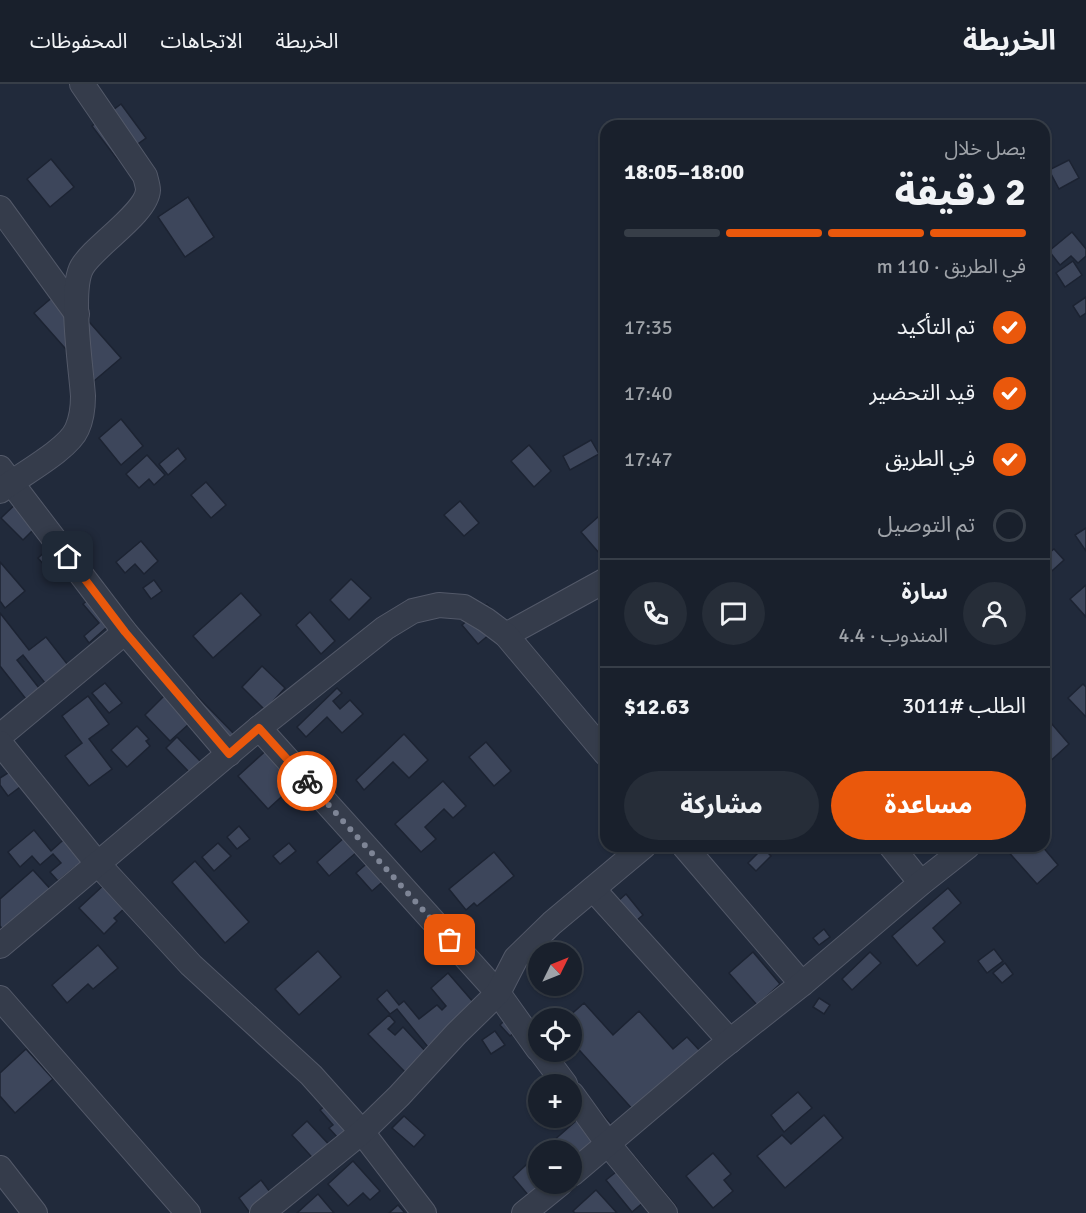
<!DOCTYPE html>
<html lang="ar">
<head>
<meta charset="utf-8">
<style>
	:root { --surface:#19202c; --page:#262d38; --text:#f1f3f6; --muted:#9fa3a9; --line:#373e48; --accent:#ea580c }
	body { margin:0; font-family:Signika,"Noto Sans Arabic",sans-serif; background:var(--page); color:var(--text); direction:rtl; height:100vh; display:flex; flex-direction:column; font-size:22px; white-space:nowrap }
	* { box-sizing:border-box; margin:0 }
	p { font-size:20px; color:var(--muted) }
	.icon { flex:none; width:33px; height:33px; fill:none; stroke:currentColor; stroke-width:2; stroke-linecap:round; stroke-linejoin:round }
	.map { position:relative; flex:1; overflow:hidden; direction:ltr }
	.details { position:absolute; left:600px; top:36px; width:450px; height:732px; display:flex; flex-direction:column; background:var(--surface); border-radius:18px; box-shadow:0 2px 4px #0004,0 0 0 2px var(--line); direction:rtl }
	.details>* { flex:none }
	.needle { width:39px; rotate:47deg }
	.buttons { position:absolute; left:528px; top:858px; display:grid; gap:12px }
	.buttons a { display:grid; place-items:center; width:54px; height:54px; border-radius:50%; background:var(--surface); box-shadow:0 2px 4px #0004,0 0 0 2px var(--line); font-size:30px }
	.pin { position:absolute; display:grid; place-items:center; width:51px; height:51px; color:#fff; margin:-26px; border-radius:12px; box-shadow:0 3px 9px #0006 }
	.courier { position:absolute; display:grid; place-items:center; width:60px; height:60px; margin:-30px; border:4px solid #ea580c; border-radius:50%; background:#fff; color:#222; box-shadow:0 2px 8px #0007 }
	.head em { font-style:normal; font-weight:800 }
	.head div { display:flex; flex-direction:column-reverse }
	.head { display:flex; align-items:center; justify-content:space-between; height:102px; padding:0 24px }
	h1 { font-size:39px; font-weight:800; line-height:45px }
	.bar { display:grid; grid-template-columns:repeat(4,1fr); gap:9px 6px; align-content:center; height:72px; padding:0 24px }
	.bar i { height:8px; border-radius:4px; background:var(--line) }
	.bar .current { background:var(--accent) }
	.bar p { grid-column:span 4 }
	.line { display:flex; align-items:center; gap:15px; padding:0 24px; border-top:2px solid var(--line) }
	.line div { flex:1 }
	.round { display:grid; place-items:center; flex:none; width:63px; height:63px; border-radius:32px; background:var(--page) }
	ol { padding:0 24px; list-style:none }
	li { display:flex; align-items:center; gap:18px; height:66px }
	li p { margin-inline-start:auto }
	li .icon { padding:6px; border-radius:50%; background:var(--accent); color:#fff; stroke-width:4 }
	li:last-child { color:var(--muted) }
	li i { width:33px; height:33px; border:3px solid var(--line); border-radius:50% }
	.primary-button { display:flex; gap:12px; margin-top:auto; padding:12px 24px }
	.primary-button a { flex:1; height:69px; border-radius:36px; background:var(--accent); color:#fff; font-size:24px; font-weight:800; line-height:69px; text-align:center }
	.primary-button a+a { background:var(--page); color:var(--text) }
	header { display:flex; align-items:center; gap:36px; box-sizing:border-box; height:84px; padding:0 30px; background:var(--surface); border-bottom:2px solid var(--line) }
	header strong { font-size:28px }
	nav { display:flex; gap:33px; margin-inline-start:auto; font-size:21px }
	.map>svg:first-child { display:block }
	.building { fill:#3d465b; stroke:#1c2332; stroke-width:1.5 }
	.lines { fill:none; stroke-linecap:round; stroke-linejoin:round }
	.minor-casing { stroke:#535969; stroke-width:26 }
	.minor { stroke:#353c4b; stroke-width:24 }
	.done { stroke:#7e8596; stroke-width:6; stroke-dasharray:0 10.8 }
	.route { stroke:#ea580c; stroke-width:8 }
</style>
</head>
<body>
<header>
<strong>الخريطة</strong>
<nav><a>الخريطة</a><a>الاتجاهات</a><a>المحفوظات</a></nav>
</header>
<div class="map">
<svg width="1086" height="1129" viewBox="0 0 1086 1129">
	<rect width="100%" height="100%" fill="#212a3b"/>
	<g class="building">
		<path d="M121 20 146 54 117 75 92 42Z"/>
		<path d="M51 75 74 103 50 123 27 95Z"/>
		<path d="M1069 76 1079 94 1059 105 1049 86Z"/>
		<path d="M188 113 214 153 185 173 158 133Z"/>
		<path d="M1072 148 1086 165V172L1078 179 1071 172 1060 181 1049 167Z"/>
		<path d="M1073 177 1082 191 1065 203 1056 189Z"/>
		<path d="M61 206 121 274 94 297 34 229Z"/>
		<path d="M1086 213V229L1080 233 1073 222Z"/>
		<path d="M121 335 143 362 121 381 99 354Z"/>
		<path d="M591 356 599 370 570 386 563 372Z"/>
		<path d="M529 361 551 387 534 403 511 377Z"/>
		<path d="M178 364 186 375 168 391 159 380Z"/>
		<path d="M147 371 165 391 154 401 149 395 139 404 126 390Z"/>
		<path d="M206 398 226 421 211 434 191 411Z"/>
		<path d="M24 412 45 434 23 456 1 434Z"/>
		<path d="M460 417 479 439 464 452 444 431Z"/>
		<path d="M606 426V477L581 448Z"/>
		<path d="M1086 444V467L1075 451Z"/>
		<path d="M63 452 78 469 53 491 38 474Z"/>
		<path d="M141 457 158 477 144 490 135 480 125 489 116 478Z"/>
		<path d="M1054 465 1064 476 1044 494V473Z"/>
		<path d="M0 478 25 507 5 524 0 517Z"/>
		<path d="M351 495 371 514 349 536 330 516Z"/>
		<path d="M154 496 162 507 151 515 143 504Z"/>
		<path d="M1086 501V533L1070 515Z"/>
		<path d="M103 504 124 528 89 559 84 552 99 539 83 520Z"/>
		<path d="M241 509 261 531 213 574 193 552Z"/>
		<path d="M487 520 503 539 478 560 462 541Z"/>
		<path d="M310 528 335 557 321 570 296 541Z"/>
		<path d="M0 529 29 566 46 553 68 581 45 599 23 571 17 576 39 604 26 615 0 582Z"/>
		<path d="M262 582 285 604 265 626 242 603Z"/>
		<path d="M105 599 122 619 109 629 92 609Z"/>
		<path d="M1083 600 1086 603V633L1068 614Z"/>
		<path d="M337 604 342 609 333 617 340 625 350 616 363 630 342 649 327 633 306 653 297 643Z"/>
		<path d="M167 609 182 625 196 611 234 650 222 662 189 640 170 657 145 631Z"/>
		<path d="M88 612 109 640 89 655 112 685 89 702 65 672 82 659 62 632Z"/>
		<path d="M1045 632 1069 660 1046 681 1044 678Z"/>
		<path d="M137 642 149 655 146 657 150 662 127 683 111 666Z"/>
		<path d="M404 650 428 676 409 694 393 678 364 706 356 696Z"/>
		<path d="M177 653 201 678 190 689 166 664Z"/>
		<path d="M486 658 511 687 494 702 469 673Z"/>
		<path d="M271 662 301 695 268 725 238 692Z"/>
		<path d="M0 675 36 691 8 712 0 701V694L8 689Z"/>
		<path d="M443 697 466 722 453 734 444 725 425 743 436 755 421 768 395 740Z"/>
		<path d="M80 741 100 765 77 785 75 783 58 797 50 788 61 779 53 770 40 781 32 772 20 783 8 768 34 746 51 767Z"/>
		<path d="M239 742 250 755 237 765 227 753Z"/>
		<path d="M345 753 358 767 329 792 317 778Z"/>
		<path d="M218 759 231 772 214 787 202 773Z"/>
		<path d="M289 759 296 767 280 780 273 772Z"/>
		<path d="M1007 762H1042L1058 781 1037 800 1005 764Z"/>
		<path d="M763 764 771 772 756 787 748 779Z"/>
		<path d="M494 768 514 792 477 822 474 819 466 826 449 805Z"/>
		<path d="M379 769 395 787 372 807 356 789Z"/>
		<path d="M195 777 249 838 225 859 172 798Z"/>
		<path d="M33 786 53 808 6 849 0 842V815Z"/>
		<path d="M119 787 126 823 114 834 117 837 104 850 79 824Z"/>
		<path d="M948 804 961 819 933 844 945 858 917 882 892 852Z"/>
		<path d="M626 810 643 831 618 852 601 832Z"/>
		<path d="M824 845 830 853 819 861 813 854Z"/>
		<path d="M98 861 118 884 93 905 88 900 67 919 52 901Z"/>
		<path d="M994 865 1003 877 987 889 978 877Z"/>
		<path d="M318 867 341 893 299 931 275 905Z"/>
		<path d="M753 868 780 900 757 921 729 889Z"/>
		<path d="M870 868 881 879 852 906 842 895Z"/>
		<path d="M1005 879 1013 890 1002 899 993 889Z"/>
		<path d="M448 889 474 919 428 963 397 925 390 930 377 915 387 906 399 921 404 917 419 935 437 921 442 926 446 922 431 904Z"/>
		<path d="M819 914 830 921 824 930 813 923Z"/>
		<path d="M584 919 613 951 639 927 673 965 687 953 701 968 635 1028 572 958V934H567Z"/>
		<path d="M512 929 523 941 510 952 500 941Z"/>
		<path d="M389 931 395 938 388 945 395 951 403 943 427 969 406 989 368 950Z"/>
		<path d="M495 947 505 961 491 970 482 956Z"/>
		<path d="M26 965 53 995 15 1029 0 1012V989Z"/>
		<path d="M798 1008 812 1024 784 1048 771 1031Z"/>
		<path d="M329 1019 350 1043 338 1054 329 1044 333 1041 320 1026Z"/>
		<path d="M594 1021 614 1043 577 1076 574 1072 572 1074V1066H543Z"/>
		<path d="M824 1031 843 1054 785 1104 757 1072 782 1051 791 1060Z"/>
		<path d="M404 1032 425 1051 414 1063 392 1044Z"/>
		<path d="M307 1037 334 1066 318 1080 292 1051Z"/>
		<path d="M713 1069 731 1090 724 1096 733 1107 713 1124 686 1092Z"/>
		<path d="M538 1070V1100H543L529 1112 513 1093Z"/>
		<path d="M635 1073 676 1122 668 1129 651 1112 632 1128 606 1096Z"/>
		<path d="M353 1077 380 1107 370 1116 363 1109 348 1122 328 1100Z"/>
		<path d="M261 1096 273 1112 250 1129 239 1114Z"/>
		<path d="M596 1106 617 1129H575L573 1127Z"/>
		<path d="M318 1110 334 1129H297Z"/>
		<path d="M398 1121 405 1129H389Z"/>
	</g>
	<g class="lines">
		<g class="minor-casing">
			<g id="minor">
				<path d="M0 124 77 230"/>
				<path d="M0 384 125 548 229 670"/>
				<path d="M0 407C20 391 68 366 77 345 82 334 83 323 83 312 81 283 69 206 82 183 94 162 147 129 148 106 148 102 146 96 145 92L82 0"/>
				<path d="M506 551 606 496"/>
				<path d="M259 644 498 909 538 965"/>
				<path d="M0 652 125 548"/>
				<path d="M0 659 97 779 191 881 311 991 362 1048 424 1129"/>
				<path d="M684 762 802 900"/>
				<path d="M891 762 921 799"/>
				<path d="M593 805 730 957"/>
				<path d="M0 862 259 644 385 544 413 527 439 521 464 523 486 536 506 551 606 670"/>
				<path d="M0 914 188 1129"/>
				<path d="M541 968 565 1000"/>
				<path d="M572 1010 608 1060 665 1129"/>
				<path d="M0 1084 35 1129"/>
				<path d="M572 1090 716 968 802 900 921 799 968 762"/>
				<path d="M262 1129 362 1048 399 1012 456 950 498 909 516 874 552 839 644 762"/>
				<path d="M524 1129 560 1100"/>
			</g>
		</g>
		<use href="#minor" class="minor"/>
	</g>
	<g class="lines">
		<path class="done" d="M307 697 450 856"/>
		<path class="route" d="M68 473 125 548 229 670 259 644 307 697"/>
	</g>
</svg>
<div class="buttons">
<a><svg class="needle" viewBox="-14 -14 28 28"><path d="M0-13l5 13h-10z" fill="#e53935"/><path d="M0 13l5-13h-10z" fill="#9fa3a9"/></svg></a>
<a><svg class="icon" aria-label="locate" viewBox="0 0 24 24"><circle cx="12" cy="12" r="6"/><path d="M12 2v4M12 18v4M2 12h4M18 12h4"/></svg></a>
<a>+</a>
<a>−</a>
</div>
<div class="pin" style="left:450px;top:856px;background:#ea580c"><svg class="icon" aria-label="bag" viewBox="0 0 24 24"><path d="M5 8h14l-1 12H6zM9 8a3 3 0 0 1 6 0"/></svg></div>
<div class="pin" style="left:68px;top:473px;background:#1f2937"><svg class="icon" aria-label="home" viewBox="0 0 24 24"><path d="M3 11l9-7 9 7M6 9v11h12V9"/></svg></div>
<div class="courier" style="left:307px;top:697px"><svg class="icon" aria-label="bike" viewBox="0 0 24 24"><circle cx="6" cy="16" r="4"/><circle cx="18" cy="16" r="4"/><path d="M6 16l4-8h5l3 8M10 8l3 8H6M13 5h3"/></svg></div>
<section class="details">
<div class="head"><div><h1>2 دقيقة</h1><p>يصل خلال</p></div><em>18:00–18:05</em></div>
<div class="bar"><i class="current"></i><i class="current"></i><i class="current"></i><i></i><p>في الطريق · 110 m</p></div>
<ol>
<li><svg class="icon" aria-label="check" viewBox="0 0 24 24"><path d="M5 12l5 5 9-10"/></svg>تم التأكيد<p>17:35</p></li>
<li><svg class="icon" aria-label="check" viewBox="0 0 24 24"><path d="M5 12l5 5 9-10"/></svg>قيد التحضير<p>17:40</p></li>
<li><svg class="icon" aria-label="check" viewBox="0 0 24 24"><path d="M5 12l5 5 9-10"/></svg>في الطريق<p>17:47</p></li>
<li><i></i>تم التوصيل</li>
</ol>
<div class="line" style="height:108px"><a class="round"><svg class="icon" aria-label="person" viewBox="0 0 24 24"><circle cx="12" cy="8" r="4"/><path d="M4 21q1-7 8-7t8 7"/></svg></a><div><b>سارة</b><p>المندوب · 4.4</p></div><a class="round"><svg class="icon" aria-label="chat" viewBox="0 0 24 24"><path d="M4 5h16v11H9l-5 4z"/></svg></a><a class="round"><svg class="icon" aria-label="phone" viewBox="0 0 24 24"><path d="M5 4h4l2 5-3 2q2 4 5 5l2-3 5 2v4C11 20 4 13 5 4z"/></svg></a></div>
<div class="line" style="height:78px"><div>الطلب #3011</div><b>$12.63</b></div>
<div class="primary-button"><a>مساعدة</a><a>مشاركة</a></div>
</section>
</div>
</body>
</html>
